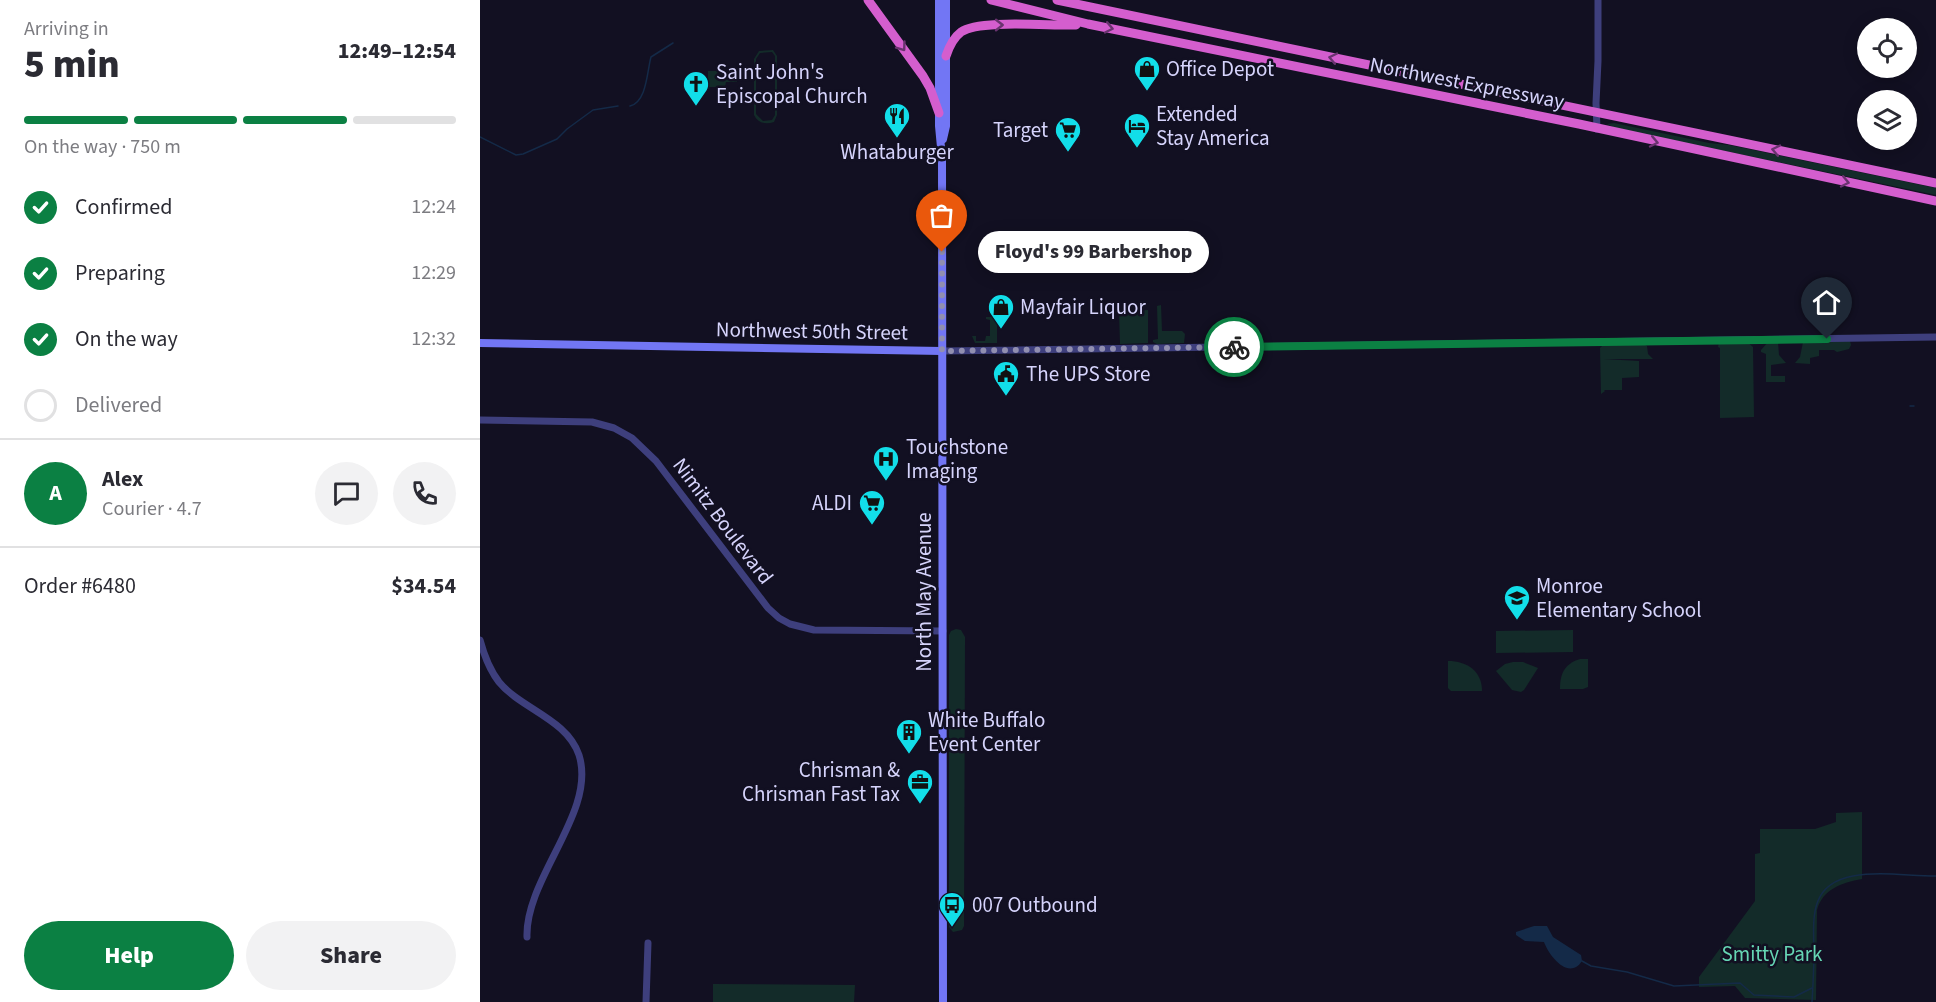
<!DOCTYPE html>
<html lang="en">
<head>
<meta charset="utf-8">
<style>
	:root { --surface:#fff; --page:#f2f2f3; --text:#2b2b33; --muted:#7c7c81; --line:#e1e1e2; --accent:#0b8043 }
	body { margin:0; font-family:"Source Sans 3",sans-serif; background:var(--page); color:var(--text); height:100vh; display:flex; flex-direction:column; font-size:22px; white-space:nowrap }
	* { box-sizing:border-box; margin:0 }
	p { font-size:20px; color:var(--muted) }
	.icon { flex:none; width:33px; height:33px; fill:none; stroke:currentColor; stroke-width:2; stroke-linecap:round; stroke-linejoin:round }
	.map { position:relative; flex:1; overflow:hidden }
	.drawer { display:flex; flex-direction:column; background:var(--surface); width:480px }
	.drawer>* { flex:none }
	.tools { position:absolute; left:1377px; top:18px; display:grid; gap:12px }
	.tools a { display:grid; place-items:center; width:60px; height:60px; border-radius:50%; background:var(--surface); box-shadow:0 3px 15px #0003; font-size:30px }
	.pin { position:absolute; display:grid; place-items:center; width:51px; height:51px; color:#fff; margin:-62px -26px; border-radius:50% 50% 50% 0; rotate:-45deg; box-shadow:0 0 6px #0007 }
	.pin .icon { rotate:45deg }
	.courier { position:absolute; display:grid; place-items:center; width:60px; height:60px; margin:-30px; border:4px solid #0b8043; border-radius:50%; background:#fff; color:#222; box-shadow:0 2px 8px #0007 }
	.bubble { position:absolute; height:42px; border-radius:21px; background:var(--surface); box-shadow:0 3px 15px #0003; font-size:20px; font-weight:800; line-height:42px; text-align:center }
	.overview em { font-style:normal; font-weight:800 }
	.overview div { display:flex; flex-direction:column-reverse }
	.overview { display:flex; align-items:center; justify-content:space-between; height:102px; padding:0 24px }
	h1 { font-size:39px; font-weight:800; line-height:45px }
	.bar { display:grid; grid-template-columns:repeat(4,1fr); gap:9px 6px; align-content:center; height:72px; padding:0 24px }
	.bar i { height:8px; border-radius:4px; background:var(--line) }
	.bar .current { background:var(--accent) }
	.bar p { grid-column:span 4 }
	.line { display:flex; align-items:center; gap:15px; padding:0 24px; border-top:2px solid var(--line) }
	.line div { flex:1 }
	.round { display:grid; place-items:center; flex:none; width:63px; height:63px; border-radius:32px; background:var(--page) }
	ol { padding:0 24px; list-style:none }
	li { display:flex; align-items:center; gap:18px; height:66px }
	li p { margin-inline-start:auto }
	li .icon { padding:6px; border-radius:50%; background:var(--accent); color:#fff; stroke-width:4 }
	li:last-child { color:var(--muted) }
	li i { width:33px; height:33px; border:3px solid var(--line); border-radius:50% }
	.button { display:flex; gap:12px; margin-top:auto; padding:12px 24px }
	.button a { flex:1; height:69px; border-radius:36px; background:var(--accent); color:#fff; font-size:24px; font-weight:800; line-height:69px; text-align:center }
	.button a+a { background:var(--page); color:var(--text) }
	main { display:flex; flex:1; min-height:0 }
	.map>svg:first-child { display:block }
	.green { fill:#132b29; fill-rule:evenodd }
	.water { fill:#142a48 }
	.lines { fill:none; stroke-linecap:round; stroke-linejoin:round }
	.stream { stroke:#142a48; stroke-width:1.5 }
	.tertiary { stroke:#3e3f7d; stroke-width:7 }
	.secondary { stroke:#7276f4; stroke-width:8 }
	.trunk { stroke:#d45ece; stroke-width:9 }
	.oneway { stroke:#69336f }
	.done { stroke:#918fb0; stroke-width:6; stroke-dasharray:0 10.8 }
	.route { stroke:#0b8043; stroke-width:8 }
	.labels { text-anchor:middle; stroke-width:5; stroke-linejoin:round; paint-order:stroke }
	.poi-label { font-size:21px; fill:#d6d4fc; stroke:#121022; text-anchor:start }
	.street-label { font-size:21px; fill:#d6d4fc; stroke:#121022 }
	.park-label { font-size:21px; fill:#66d6b4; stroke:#121022 }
</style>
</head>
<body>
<main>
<section class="drawer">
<div class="overview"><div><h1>5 min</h1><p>Arriving in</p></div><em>12:49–12:54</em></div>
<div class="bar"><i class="current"></i><i class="current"></i><i class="current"></i><i></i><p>On the way · 750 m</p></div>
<ol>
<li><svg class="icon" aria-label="check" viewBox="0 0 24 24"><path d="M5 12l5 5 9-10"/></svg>Confirmed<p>12:24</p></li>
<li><svg class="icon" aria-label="check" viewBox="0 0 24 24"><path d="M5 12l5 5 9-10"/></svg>Preparing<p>12:29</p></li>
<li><svg class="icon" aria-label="check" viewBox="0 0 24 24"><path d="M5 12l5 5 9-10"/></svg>On the way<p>12:32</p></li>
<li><i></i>Delivered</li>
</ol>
<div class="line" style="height:108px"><b class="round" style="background:var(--accent);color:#fff">A</b><div><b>Alex</b><p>Courier · 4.7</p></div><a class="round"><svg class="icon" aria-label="chat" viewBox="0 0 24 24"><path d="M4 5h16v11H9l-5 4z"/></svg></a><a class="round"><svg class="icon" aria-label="phone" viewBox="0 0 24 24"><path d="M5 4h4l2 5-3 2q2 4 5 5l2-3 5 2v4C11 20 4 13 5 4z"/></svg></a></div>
<div class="line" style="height:78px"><div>Order #6480</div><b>$34.54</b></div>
<div class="button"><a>Help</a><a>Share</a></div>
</section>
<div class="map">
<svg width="1456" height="1002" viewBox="0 0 1456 1002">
	<rect width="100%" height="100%" fill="#121022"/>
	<g class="green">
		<path d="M293 50 297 56V115L294 122C285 125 278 123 274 115V59L279 51ZM292 52 295 56V115L292 120 283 121 276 114V59L280 53Z"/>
		<path d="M228 71H257V82H246L245 87H228Z"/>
		<path d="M1134 123 1229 143 1249 145 1456 188V195L1135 128 1127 124Z"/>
		<path d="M681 305 682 331H702L705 334 704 343 677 344 673 342V340L678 339 677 306Z"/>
		<path d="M668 310V343L640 344 639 311Z"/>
		<path d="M506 317H526V322L517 324V343H495L492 336H496V341H505L506 336H510V320L506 319Z"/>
		<path d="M1370 341 1371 345 1369 349 1357 352 1354 350H1339V356L1330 358V364L1315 363 1320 357 1323 342Z"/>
		<path d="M1239 342H1267L1273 347 1274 417 1240 418V348L1238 347Z"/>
		<path d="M1288 342H1298L1299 355 1306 363 1291 365V376H1305V382H1286V354L1281 352V350Z"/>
		<path d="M1164 344 1167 346 1168 354 1173 359H1124L1159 361V377L1142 378V390H1124L1125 391 1121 394 1120 348 1123 345Z"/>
		<path d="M476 629 481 630 485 637 484 926 482 930 473 932 469 927V635L471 631Z"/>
		<path d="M1093 630V652L1016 653V631Z"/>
		<path d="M1100 659H1108V687L1103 689H1080C1080 674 1084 664 1100 659Z"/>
		<path d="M968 661C987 661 1002 671 1002 691H971L968 688Z"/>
		<path d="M1033 662H1043L1058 668 1044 690 1041 692 1032 690 1016 671 1025 664Z"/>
		<path d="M1382 812V879C1361 883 1343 889 1337 910L1336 1000 1265 998 1255 986 1219 987V977L1275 901V854L1280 853V829H1335L1356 822V813Z"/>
		<path d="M233 984 375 985 374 1002H233Z"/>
	</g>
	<path class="water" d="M1054 926H1067L1073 937 1101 955 1102 961C1089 981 1069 956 1064 942L1045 941 1036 935V932Z"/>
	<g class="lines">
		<g class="stream">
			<path d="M150 106C167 102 167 71 171 57L193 43"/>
			<path d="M0 137 36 155 43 154 77 139 87 129 113 110 138 106"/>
			<path d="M1430 406H1434"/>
			<path d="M1102 961 1111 966 1147 972 1194 986 1260 983 1274 995 1314 997 1332 988"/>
			<path d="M1332 1002C1333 985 1334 968 1334 951 1333 916 1330 884 1373 876 1400 871 1429 876 1456 876"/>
		</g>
		<g class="tertiary">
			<path d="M1117 129 1116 103 1118 61V0"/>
			<path d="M462 351 1456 337"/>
			<path d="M0 420 112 422 134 428 152 438 176 461 288 608 299 618 310 624 334 630 463 631"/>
			<path d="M0 640C4 655 9 669 19 682 41 709 87 719 99 755 117 812 45 878 47 937"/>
			<path d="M166 1002 168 943"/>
		</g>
		<g class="secondary">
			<path d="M459 0V126L462 158 463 1002"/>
			<path d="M463 139 466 126V0"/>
			<path d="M0 343 462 351"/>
		</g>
		<g class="trunk">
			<path d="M388 0 443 76 450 88 459 113"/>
			<path d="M511 0 608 24 1099 124 1456 201"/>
			<path d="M577 0 1456 183"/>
			<path d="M466 56C469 47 473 38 481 32 499 19 570 26 596 25"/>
		</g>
	</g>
	<defs><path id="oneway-chevron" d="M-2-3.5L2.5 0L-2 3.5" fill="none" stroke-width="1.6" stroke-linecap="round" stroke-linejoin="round" transform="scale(1.5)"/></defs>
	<g class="oneway">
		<use href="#oneway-chevron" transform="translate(519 25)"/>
		<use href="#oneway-chevron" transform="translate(629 28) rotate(12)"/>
		<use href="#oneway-chevron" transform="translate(422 47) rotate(54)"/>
		<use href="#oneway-chevron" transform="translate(853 58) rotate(-168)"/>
		<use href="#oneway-chevron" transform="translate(1174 142) rotate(12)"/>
		<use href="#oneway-chevron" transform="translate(1296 150) rotate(-168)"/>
		<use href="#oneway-chevron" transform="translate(1365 182) rotate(12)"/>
	</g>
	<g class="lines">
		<path class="done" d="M462 252V351L754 347"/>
		<path class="route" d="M754 347 1347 339"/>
	</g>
	<defs>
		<g id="shop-pin" transform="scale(1.35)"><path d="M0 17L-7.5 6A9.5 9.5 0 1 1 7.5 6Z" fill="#12dee9" stroke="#121022"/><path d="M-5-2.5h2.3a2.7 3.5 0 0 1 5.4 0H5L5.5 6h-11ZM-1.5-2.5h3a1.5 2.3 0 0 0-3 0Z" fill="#111"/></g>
		<g id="church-pin" transform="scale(1.35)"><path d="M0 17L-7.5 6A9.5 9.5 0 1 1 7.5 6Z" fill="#12dee9" stroke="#121022"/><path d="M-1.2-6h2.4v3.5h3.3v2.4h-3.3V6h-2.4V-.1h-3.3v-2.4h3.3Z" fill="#111"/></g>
		<g id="restaurant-pin" transform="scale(1.35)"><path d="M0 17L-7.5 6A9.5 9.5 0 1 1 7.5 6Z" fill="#12dee9" stroke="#121022"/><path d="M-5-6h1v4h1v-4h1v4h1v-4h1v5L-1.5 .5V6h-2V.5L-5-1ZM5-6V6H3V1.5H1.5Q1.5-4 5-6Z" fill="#111"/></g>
		<g id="hotel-pin" transform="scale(1.35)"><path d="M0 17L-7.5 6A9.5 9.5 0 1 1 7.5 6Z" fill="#12dee9" stroke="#121022"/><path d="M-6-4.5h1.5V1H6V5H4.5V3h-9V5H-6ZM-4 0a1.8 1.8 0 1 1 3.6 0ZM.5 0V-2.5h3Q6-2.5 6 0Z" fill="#111"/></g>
		<g id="supermarket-pin" transform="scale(1.35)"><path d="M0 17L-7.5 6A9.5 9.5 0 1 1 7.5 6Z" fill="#12dee9" stroke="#121022"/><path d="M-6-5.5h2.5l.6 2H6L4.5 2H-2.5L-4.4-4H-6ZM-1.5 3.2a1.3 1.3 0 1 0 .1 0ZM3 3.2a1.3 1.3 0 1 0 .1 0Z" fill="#111"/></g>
		<g id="civic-pin" transform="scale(1.35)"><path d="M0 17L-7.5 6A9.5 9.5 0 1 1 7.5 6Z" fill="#12dee9" stroke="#121022"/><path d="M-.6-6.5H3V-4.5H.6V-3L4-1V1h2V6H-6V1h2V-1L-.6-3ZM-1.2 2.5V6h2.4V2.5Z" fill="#111"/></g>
		<g id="hospital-pin" transform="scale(1.35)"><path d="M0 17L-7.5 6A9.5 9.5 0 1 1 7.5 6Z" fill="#12dee9" stroke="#121022"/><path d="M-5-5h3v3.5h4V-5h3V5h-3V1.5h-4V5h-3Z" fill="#111"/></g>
		<g id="school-pin" transform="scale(1.35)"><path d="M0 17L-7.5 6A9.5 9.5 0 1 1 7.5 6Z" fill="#12dee9" stroke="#121022"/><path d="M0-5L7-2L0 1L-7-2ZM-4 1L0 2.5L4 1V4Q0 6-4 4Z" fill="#111"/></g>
		<g id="building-pin" transform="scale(1.35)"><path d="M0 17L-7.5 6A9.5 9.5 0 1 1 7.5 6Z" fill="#12dee9" stroke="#121022"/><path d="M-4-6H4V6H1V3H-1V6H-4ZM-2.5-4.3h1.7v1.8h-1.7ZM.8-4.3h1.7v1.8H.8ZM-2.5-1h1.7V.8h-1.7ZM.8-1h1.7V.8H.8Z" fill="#111"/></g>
		<g id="office-pin" transform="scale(1.35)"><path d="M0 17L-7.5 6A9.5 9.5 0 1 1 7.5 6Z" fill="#12dee9" stroke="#121022"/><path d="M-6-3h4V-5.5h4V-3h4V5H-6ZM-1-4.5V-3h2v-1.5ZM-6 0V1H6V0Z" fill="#111"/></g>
		<g id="bus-pin" transform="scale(1.35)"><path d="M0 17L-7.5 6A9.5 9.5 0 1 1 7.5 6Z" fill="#12dee9" stroke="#121022"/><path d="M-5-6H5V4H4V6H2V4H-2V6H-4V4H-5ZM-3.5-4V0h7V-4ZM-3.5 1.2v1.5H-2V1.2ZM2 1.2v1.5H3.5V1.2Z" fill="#111"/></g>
	</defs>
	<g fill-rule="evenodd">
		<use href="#shop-pin" x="667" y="69"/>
		<use href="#church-pin" x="216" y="84"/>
		<use href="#restaurant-pin" x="417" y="116"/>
		<use href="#hotel-pin" x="657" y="126"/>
		<use href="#supermarket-pin" x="588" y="130"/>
		<use href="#shop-pin" x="521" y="307"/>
		<use href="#civic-pin" x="526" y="374"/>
		<use href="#hospital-pin" x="406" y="459"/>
		<use href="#supermarket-pin" x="392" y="503"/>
		<use href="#school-pin" x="1037" y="598"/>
		<use href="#building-pin" x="429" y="732"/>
		<use href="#office-pin" x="440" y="782"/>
		<use href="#bus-pin" x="472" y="905"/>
	</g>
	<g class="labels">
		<g class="poi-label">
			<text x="686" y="76">Office Depot</text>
			<text x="236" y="79">Saint John's<tspan x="236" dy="24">Episcopal Church</tspan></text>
			<text x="676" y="121">Extended<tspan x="676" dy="24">Stay America</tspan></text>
			<text x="568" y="137" text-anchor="end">Target</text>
			<text x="417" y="159" text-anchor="middle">Whataburger</text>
			<text x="540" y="314">Mayfair Liquor</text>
			<text x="546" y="381">The UPS Store</text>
			<text x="426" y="454">Touchstone<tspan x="426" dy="24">Imaging</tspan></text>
			<text x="372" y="510" text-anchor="end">ALDI</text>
			<text x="1056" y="593">Monroe<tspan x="1056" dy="24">Elementary School</tspan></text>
			<text x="448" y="727">White Buffalo<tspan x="448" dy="24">Event Center</tspan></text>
			<text x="420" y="777" text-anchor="end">Chrisman &amp;<tspan x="420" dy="24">Chrisman Fast Tax</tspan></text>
			<text x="492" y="912">007 Outbound</text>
		</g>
		<g class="street-label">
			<text transform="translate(987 83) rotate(11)" y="7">Northwest Expressway</text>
			<text transform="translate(332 331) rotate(1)" y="7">Northwest 50th Street</text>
			<text transform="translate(243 521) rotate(53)" y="7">Nimitz Boulevard</text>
			<text transform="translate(444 592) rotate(-90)" y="7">North May Avenue</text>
		</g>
		<g class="park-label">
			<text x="1292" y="961">Smitty Park</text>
		</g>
	</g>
</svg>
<div class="tools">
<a><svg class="icon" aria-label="locate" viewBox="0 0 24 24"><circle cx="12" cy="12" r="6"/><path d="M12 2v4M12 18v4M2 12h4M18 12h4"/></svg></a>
<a><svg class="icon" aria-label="layers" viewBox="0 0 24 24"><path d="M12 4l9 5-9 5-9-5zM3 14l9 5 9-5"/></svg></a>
</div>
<div class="pin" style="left:462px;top:252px;background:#ea580c"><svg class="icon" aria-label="bag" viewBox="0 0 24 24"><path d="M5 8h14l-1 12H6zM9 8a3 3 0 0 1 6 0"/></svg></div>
<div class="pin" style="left:1347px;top:339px;background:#1f2937"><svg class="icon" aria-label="home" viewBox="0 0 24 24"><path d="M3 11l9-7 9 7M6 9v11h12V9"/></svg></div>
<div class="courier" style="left:754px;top:347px"><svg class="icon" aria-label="bike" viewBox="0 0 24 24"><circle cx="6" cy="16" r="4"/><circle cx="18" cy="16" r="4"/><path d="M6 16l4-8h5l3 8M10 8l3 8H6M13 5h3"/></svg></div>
<div class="bubble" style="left:498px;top:231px;width:231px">Floyd's 99 Barbershop</div>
</div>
</main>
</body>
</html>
